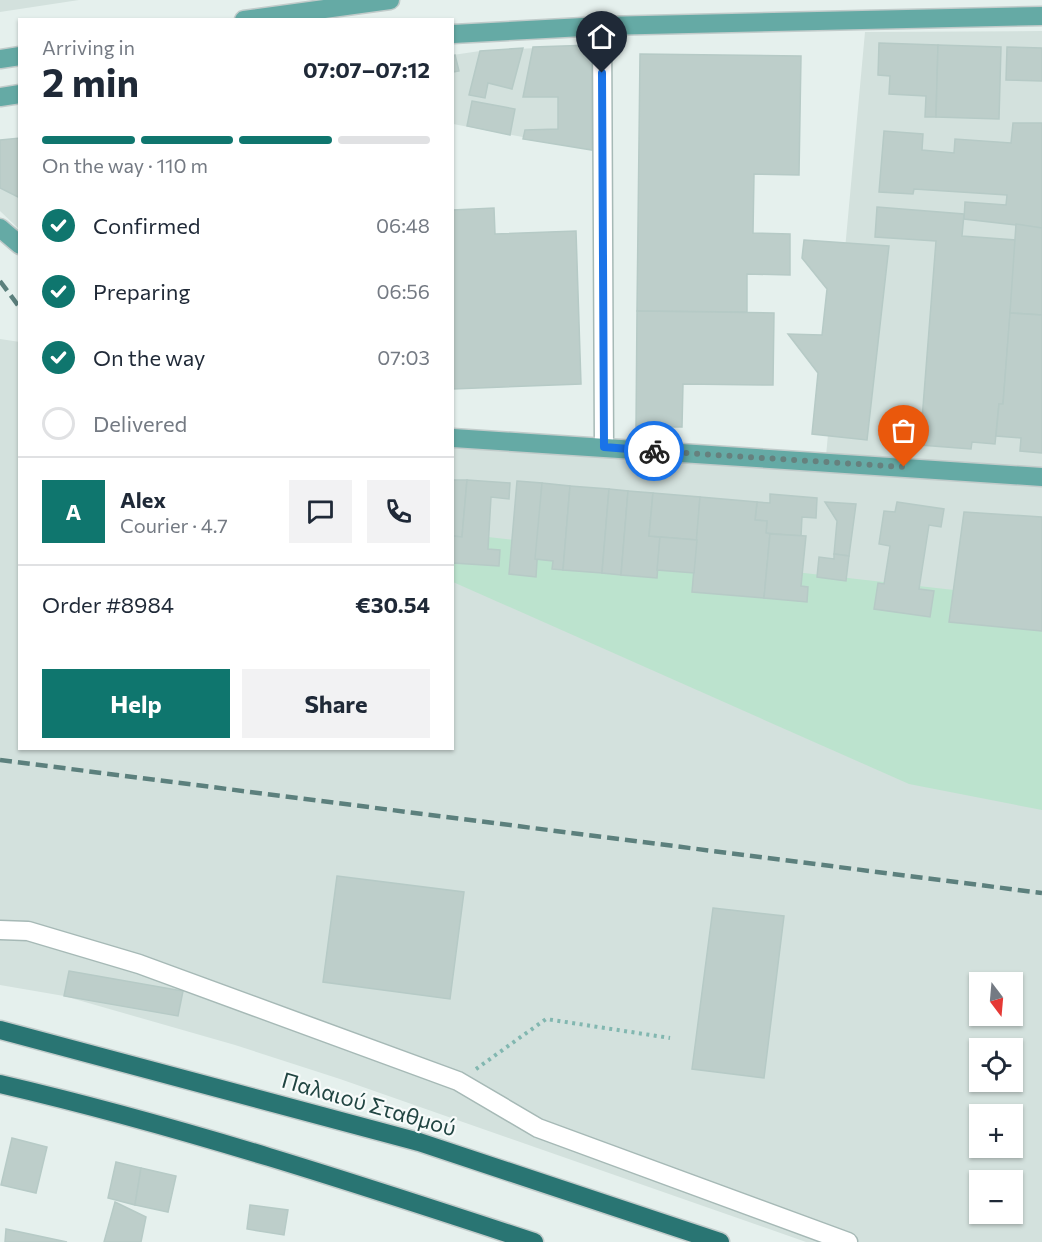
<!DOCTYPE html>
<html lang="en">
<head>
<meta charset="utf-8">
<style>
	:root { --surface:#fff; --page:#f2f2f3; --text:#1f2937; --muted:#747a83; --line:#e0e1e3; --accent:#0f766e }
	body { margin:0; font-family:Commissioner,sans-serif; background:var(--page); color:var(--text); height:100vh; display:flex; flex-direction:column; font-size:22px; white-space:nowrap }
	* { box-sizing:border-box; margin:0 }
	p { font-size:20px; color:var(--muted) }
	.icon { flex:none; width:33px; height:33px; fill:none; stroke:currentColor; stroke-width:2; stroke-linecap:round; stroke-linejoin:round }
	.map { position:relative; flex:1; overflow:hidden }
	.details { position:absolute; left:18px; top:18px; width:436px; height:732px; display:flex; flex-direction:column; background:var(--surface); border-radius:0px; box-shadow:0 2px 4px #0004 }
	.details>* { flex:none }
	.needle { width:39px; rotate:164deg }
	.fabs { position:absolute; left:969px; top:972px; display:grid; gap:12px }
	.fabs a { display:grid; place-items:center; width:54px; height:54px; border-radius:0px; background:var(--surface); box-shadow:0 2px 4px #0004; font-size:30px }
	.pin { position:absolute; display:grid; place-items:center; width:51px; height:51px; color:#fff; margin:-62px -26px; border-radius:50% 50% 50% 0; rotate:-45deg; box-shadow:0 0 6px #0007 }
	.pin .icon { rotate:45deg }
	.courier { position:absolute; display:grid; place-items:center; width:60px; height:60px; margin:-30px; border:4px solid #1a73e8; border-radius:50%; background:#fff; color:#222; box-shadow:0 2px 8px #0007 }
	.headline em { font-style:normal; font-weight:700 }
	.headline div { display:flex; flex-direction:column-reverse }
	.headline { display:flex; align-items:center; justify-content:space-between; height:102px; padding:0 24px }
	h1 { font-size:39px; font-weight:700; line-height:45px }
	.bar { display:grid; grid-template-columns:repeat(4,1fr); gap:9px 6px; align-content:center; height:72px; padding:0 24px }
	.bar i { height:8px; border-radius:4px; background:var(--line) }
	.bar .current { background:var(--accent) }
	.bar p { grid-column:span 4 }
	.line { display:flex; align-items:center; gap:15px; padding:0 24px; border-top:2px solid var(--line) }
	.line div { flex:1 }
	.round { display:grid; place-items:center; flex:none; width:63px; height:63px; border-radius:0px; background:var(--page) }
	ol { padding:0 24px; list-style:none }
	li { display:flex; align-items:center; gap:18px; height:66px }
	li p { margin-inline-start:auto }
	li .icon { padding:6px; border-radius:50%; background:var(--accent); color:#fff; stroke-width:4 }
	li:last-child { color:var(--muted) }
	li i { width:33px; height:33px; border:3px solid var(--line); border-radius:50% }
	.action { display:flex; gap:12px; margin-top:auto; padding:12px 24px }
	.action a { flex:1; height:69px; border-radius:0px; background:var(--accent); color:#fff; font-size:24px; font-weight:700; line-height:69px; text-align:center }
	.action a+a { background:var(--page); color:var(--text) }
	.map>svg:first-child { display:block }
	.built { fill:#d3e1dd; fill-rule:evenodd }
	.green { fill:#bce3ce }
	.building { fill:#bdceca; stroke:#b6cac6; stroke-width:1.5 }
	.lines { fill:none; stroke-linecap:round; stroke-linejoin:round }
	.minor-casing { stroke:#a6b9b6; stroke-width:21 }
	.major-casing { stroke:#c1cbca; stroke-width:21 }
	.highway-casing { stroke:#c1cbca; stroke-width:21 }
	.path { stroke:#82b7b0; stroke-width:4; stroke-dasharray:3 4.5; stroke-linecap:butt }
	.minor { stroke:#fff; stroke-width:18 }
	.major { stroke:#65aaa5; stroke-width:18 }
	.highway { stroke:#297573; stroke-width:18 }
	.rail { stroke:#5c807d; stroke-width:4.5; stroke-dasharray:12 6; stroke-linecap:butt }
	.done { stroke:#66817e; stroke-width:6; stroke-dasharray:0 10.8 }
	.route { stroke:#1a73e8; stroke-width:8 }
	.labels { text-anchor:middle; stroke-width:4.5; stroke-linejoin:round; paint-order:stroke }
	.street-label { font-size:22px; fill:#214542; stroke:#f7fbfa }
</style>
</head>
<body>
<div class="map">
<svg width="1042" height="1242" viewBox="0 0 1042 1242">
	<rect width="100%" height="100%" fill="#e5f0ed"/>
	<g class="built">
		<path d="M0 0H79L0 12Z"/>
		<path d="M1042 31V1242H806L340 1079 235 1045 64 996 0 985V339L20 342V748H453V446L826 456 865 32ZM980 982H1012V1016H980ZM980 1048H1012V1082H980ZM980 1114H1012V1148H980ZM980 1180H1012V1214H980Z"/>
		<path d="M592 45V150L453 124V55L480 51Z"/>
		<path d="M19 138V229L0 211V140Z"/>
	</g>
	<path class="green" d="M453 533 1042 600V810L909 784 453 582Z"/>
	<g class="building">
		<path d="M879 43 938 45 936 117H925L926 96 889 94 890 76 878 75Z"/>
		<path d="M592 45V150L523 139 525 130 558 129V97H523L533 47Z"/>
		<path d="M938 45 1001 47 999 119 936 117Z"/>
		<path d="M1007 47 1042 48V81L1006 80Z"/>
		<path d="M523 48 512 89 488 83 485 98 469 95 480 51Z"/>
		<path d="M640 54 801 56 799 175 754 174 753 233 790 234V275L747 274V312L637 311Z"/>
		<path d="M455 55 459 71 453 72V56Z"/>
		<path d="M472 101 515 109 510 135 467 126Z"/>
		<path d="M1013 123H1042V228L964 219 965 202 1006 205 1007 195 914 189 913 194 879 192 884 131 923 134 922 150 954 153 955 139 1011 143Z"/>
		<path d="M20 138V198L0 188V140Z"/>
		<path d="M877 207 964 214 962 236 1016 240 1003 404H999L995 444 972 442 971 449 920 445 936 241 875 237Z"/>
		<path d="M494 208 495 234 576 231 581 384 453 389V210Z"/>
		<path d="M1016 224 1042 228V315L1010 313Z"/>
		<path d="M804 240 889 246 867 440 812 434 818 373 788 334 822 335 827 289 802 258Z"/>
		<path d="M637 311 774 313 773 385 683 384 682 427H636Z"/>
		<path d="M1010 313 1042 315V453L1020 451 1021 438 996 436 999 404H1003Z"/>
		<path d="M453 480H467L462 537 453 536Z"/>
		<path d="M467 480 510 483 509 499 491 497 488 549 500 550 499 566 453 563V536L462 537Z"/>
		<path d="M517 481 542 483 536 577 509 574Z"/>
		<path d="M542 483 570 486 563 570 552 569 553 561 535 559Z"/>
		<path d="M570 486 609 489 602 573 563 570Z"/>
		<path d="M609 489 628 491 621 575 602 573Z"/>
		<path d="M628 491 653 493 649 536 660 537 657 578 621 575Z"/>
		<path d="M653 493 700 497 697 540 649 536Z"/>
		<path d="M770 494 817 498 816 518 802 517 801 536 766 533 767 521 755 520 757 502 770 503Z"/>
		<path d="M700 497 757 502 755 520 767 521 766 533 770 534 764 598 692 592Z"/>
		<path d="M825 502 856 504 849 556 834 554 837 521Z"/>
		<path d="M897 502 944 509 941 527 929 525 919 589 934 591 930 617 874 609 878 583 884 584 890 546 879 544 884 511 895 512Z"/>
		<path d="M964 512 1042 517V631L949 622Z"/>
		<path d="M770 534 806 536 801 586 808 587 807 602 764 598Z"/>
		<path d="M660 537 697 540 694 573 657 570Z"/>
		<path d="M834 554 849 556 846 581 817 577 819 557 834 559Z"/>
		<path d="M337 876 464 892 450 999 323 982Z"/>
		<path d="M713 908 784 916 764 1078 692 1069Z"/>
		<path d="M69 971 183 991 178 1016 64 996Z"/>
		<path d="M12 1138 47 1147 36 1193 1 1185Z"/>
		<path d="M116 1162 141 1168 135 1205 108 1198Z"/>
		<path d="M141 1168 176 1176 168 1212 135 1205Z"/>
		<path d="M115 1202 146 1217 141 1242H104Z"/>
		<path d="M250 1205 288 1210 284 1235 247 1229Z"/>
		<path d="M6 1229 67 1242H5Z"/>
	</g>
	<g class="lines">
		<g class="minor-casing">
			<g id="minor">
				<path d="M602 26 604 447"/>
				<path d="M0 930 28 931 139 964 458 1081 538 1128 848 1242"/>
			</g>
		</g>
		<g class="major-casing">
			<g id="major">
				<path d="M244 20 390 0"/>
				<path d="M453 34 602 26 1042 16"/>
				<path d="M0 59 20 56"/>
				<path d="M0 97 20 94"/>
				<path d="M0 228 20 245"/>
				<path d="M453 438 1042 477"/>
			</g>
		</g>
		<g class="highway-casing">
			<g id="highway">
				<path d="M0 1030 419 1142 720 1242"/>
				<path d="M0 1084C181 1126 358 1184 534 1242"/>
			</g>
		</g>
		<path class="path" d="M476 1069 546 1019 670 1038"/>
		<use href="#minor" class="minor"/>
		<use href="#major" class="major"/>
		<use href="#highway" class="highway"/>
		<g class="rail">
			<path d="M0 281 20 308"/>
			<path d="M0 760 1042 893"/>
		</g>
	</g>
	<g class="lines">
		<path class="done" d="M654 451 904 467"/>
		<path class="route" d="M602 73 604 447 654 451"/>
	</g>
	<g class="labels">
		<g class="street-label">
			<text transform="translate(369 1104) rotate(16)" y="8">Παλαιού Σταθμού</text>
		</g>
	</g>
</svg>
<div class="fabs">
<a><svg class="needle" viewBox="-14 -14 28 28"><path d="M0-13l5 13h-10z" fill="#e53935"/><path d="M0 13l5-13h-10z" fill="#747a83"/></svg></a>
<a><svg class="icon" aria-label="locate" viewBox="0 0 24 24"><circle cx="12" cy="12" r="6"/><path d="M12 2v4M12 18v4M2 12h4M18 12h4"/></svg></a>
<a>+</a>
<a>−</a>
</div>
<div class="pin" style="left:904px;top:467px;background:#ea580c"><svg class="icon" aria-label="bag" viewBox="0 0 24 24"><path d="M5 8h14l-1 12H6zM9 8a3 3 0 0 1 6 0"/></svg></div>
<div class="pin" style="left:602px;top:73px;background:#1f2937"><svg class="icon" aria-label="home" viewBox="0 0 24 24"><path d="M3 11l9-7 9 7M6 9v11h12V9"/></svg></div>
<div class="courier" style="left:654px;top:451px"><svg class="icon" aria-label="bike" viewBox="0 0 24 24"><circle cx="6" cy="16" r="4"/><circle cx="18" cy="16" r="4"/><path d="M6 16l4-8h5l3 8M10 8l3 8H6M13 5h3"/></svg></div>
<section class="details">
<div class="headline"><div><h1>2 min</h1><p>Arriving in</p></div><em>07:07–07:12</em></div>
<div class="bar"><i class="current"></i><i class="current"></i><i class="current"></i><i></i><p>On the way · 110 m</p></div>
<ol>
<li><svg class="icon" aria-label="check" viewBox="0 0 24 24"><path d="M5 12l5 5 9-10"/></svg>Confirmed<p>06:48</p></li>
<li><svg class="icon" aria-label="check" viewBox="0 0 24 24"><path d="M5 12l5 5 9-10"/></svg>Preparing<p>06:56</p></li>
<li><svg class="icon" aria-label="check" viewBox="0 0 24 24"><path d="M5 12l5 5 9-10"/></svg>On the way<p>07:03</p></li>
<li><i></i>Delivered</li>
</ol>
<div class="line" style="height:108px"><b class="round" style="background:var(--accent);color:#fff">A</b><div><b>Alex</b><p>Courier · 4.7</p></div><a class="round"><svg class="icon" aria-label="chat" viewBox="0 0 24 24"><path d="M4 5h16v11H9l-5 4z"/></svg></a><a class="round"><svg class="icon" aria-label="phone" viewBox="0 0 24 24"><path d="M5 4h4l2 5-3 2q2 4 5 5l2-3 5 2v4C11 20 4 13 5 4z"/></svg></a></div>
<div class="line" style="height:78px"><div>Order #8984</div><b>€30.54</b></div>
<div class="action"><a>Help</a><a>Share</a></div>
</section>
</div>
</body>
</html>
